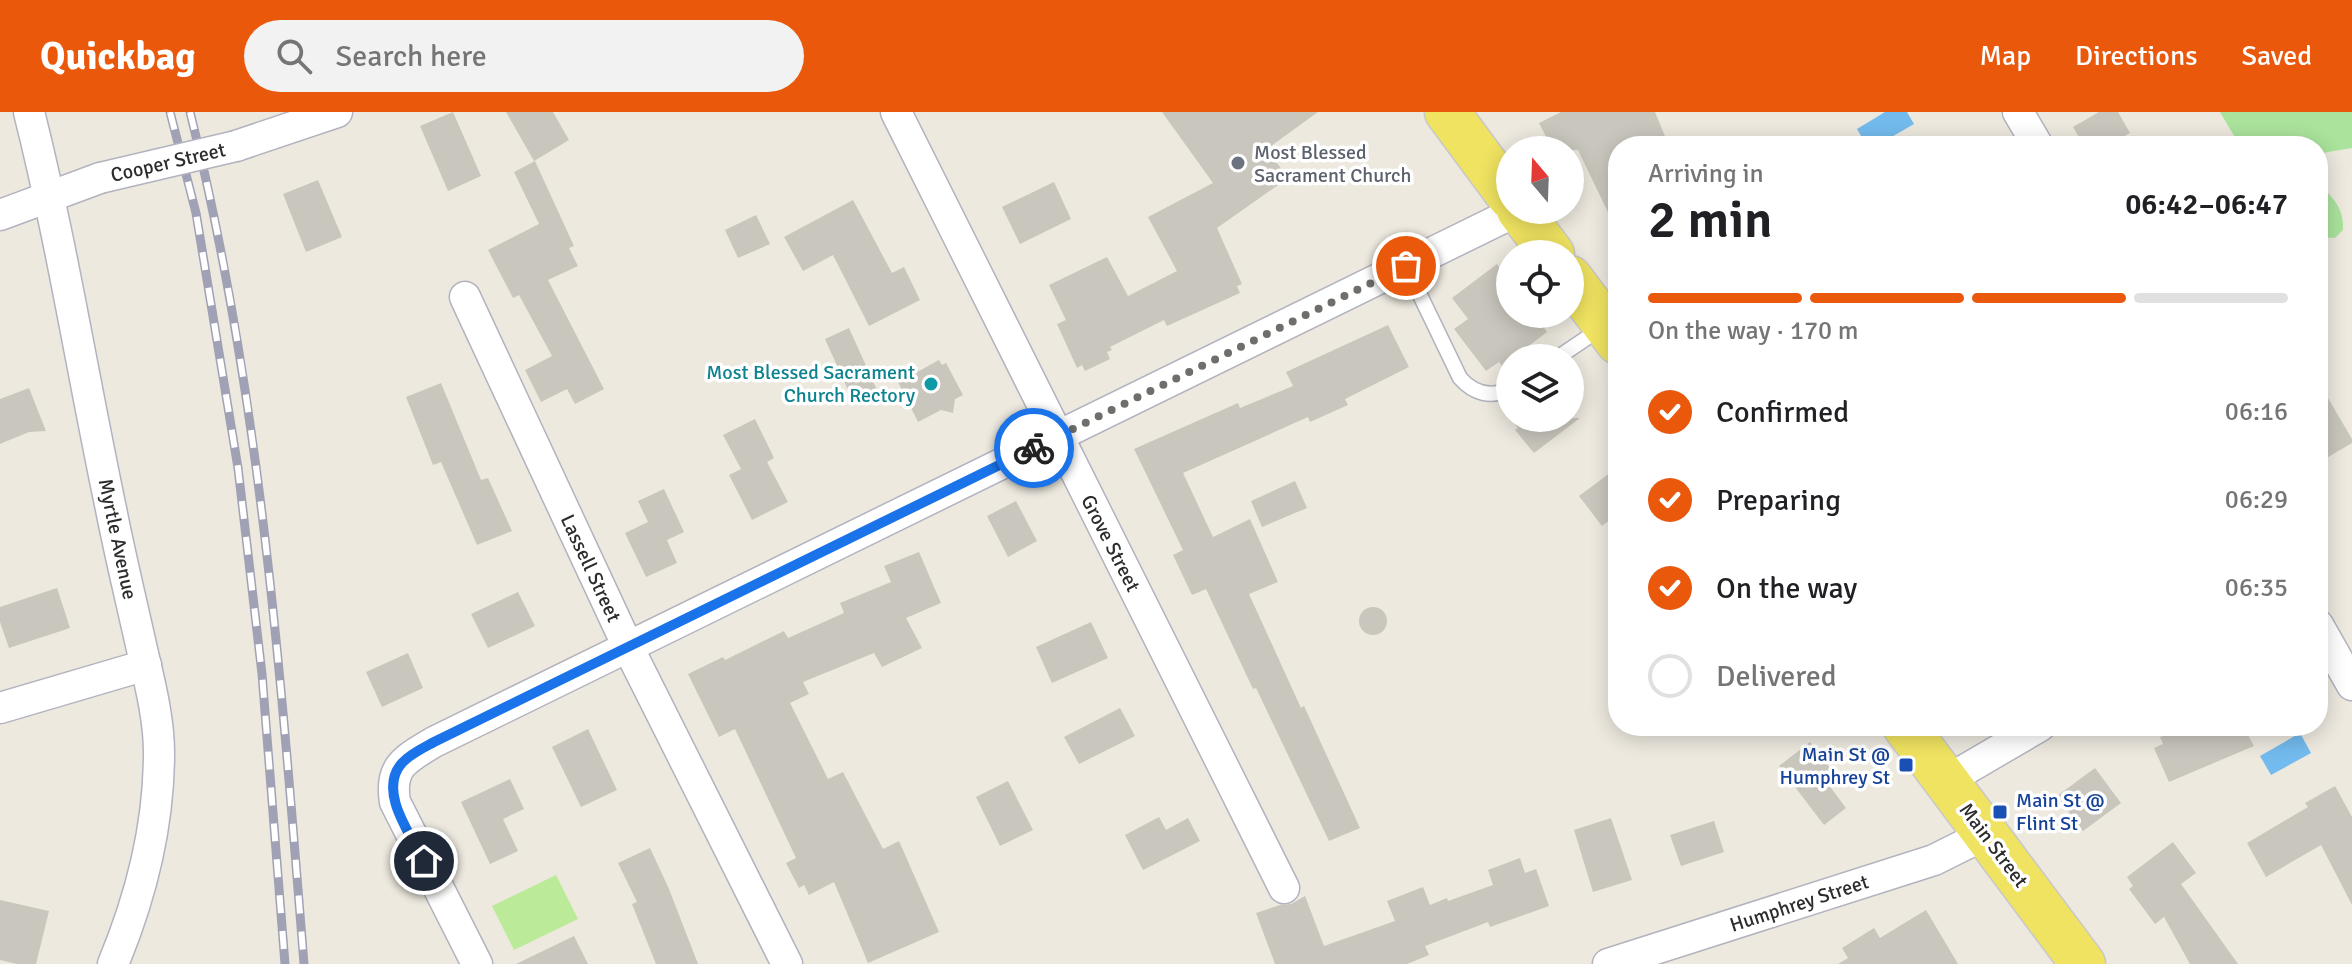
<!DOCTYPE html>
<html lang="en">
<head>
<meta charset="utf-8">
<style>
	:root { --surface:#fff; --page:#f2f2f2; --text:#202124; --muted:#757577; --line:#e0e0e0; --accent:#ea580c }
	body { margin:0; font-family:Signika,sans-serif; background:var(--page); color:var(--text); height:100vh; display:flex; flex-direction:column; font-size:30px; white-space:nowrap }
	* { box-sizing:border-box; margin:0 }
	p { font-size:26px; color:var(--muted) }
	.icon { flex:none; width:44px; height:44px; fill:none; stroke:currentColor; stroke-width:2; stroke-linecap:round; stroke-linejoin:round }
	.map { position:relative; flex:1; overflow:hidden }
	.side { position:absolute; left:1608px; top:24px; width:720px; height:600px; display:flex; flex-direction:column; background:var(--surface); border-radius:32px; box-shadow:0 4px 20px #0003 }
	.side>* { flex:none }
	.needle { width:52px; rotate:341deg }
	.buttons { position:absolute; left:1496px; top:24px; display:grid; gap:16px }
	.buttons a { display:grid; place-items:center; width:88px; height:88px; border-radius:50%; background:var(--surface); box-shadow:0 4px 20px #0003; font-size:40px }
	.pin { position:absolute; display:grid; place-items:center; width:68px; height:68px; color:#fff; margin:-34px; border:4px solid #fff; border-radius:50%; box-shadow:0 2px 8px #0007 }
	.courier { position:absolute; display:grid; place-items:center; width:80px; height:80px; margin:-40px; border:6px solid #1a73e8; border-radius:50%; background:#fff; color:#222; box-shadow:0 2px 10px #0007 }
	.head em { font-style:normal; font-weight:600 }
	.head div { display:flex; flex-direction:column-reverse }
	.head { display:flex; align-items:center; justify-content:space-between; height:136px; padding:0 40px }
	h1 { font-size:52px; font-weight:600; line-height:60px }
	.bar { display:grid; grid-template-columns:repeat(4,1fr); gap:12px 8px; align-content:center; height:96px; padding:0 40px }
	.bar i { height:10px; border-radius:6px; background:var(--line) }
	.bar .active { background:var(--accent) }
	.bar p { grid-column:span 4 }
	ol { padding:0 40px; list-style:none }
	li { display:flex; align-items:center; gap:24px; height:88px }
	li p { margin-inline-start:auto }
	li .icon { padding:8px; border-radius:50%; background:var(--accent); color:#fff; stroke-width:4 }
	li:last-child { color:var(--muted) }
	li i { width:44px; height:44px; border:4px solid var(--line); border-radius:50% }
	header { display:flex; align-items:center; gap:48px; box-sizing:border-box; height:112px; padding:0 40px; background:var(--accent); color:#fff }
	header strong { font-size:38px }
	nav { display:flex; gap:44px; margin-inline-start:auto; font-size:28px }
	.search { width:560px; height:72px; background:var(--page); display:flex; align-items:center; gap:20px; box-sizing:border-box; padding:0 28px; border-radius:44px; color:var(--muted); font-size:30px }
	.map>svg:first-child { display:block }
	.green { fill:#aae39c }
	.pitch { fill:#bbea98 }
	.water { fill:#73bbee }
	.building { fill:#c9c7bd }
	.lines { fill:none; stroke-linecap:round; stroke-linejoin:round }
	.service-casing { stroke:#b2b3bf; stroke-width:17 }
	.minor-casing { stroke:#b2b3bf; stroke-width:33 }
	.primary-casing { stroke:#c8c8c8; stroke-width:47 }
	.service { stroke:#fff; stroke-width:14 }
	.minor { stroke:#fff; stroke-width:30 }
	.primary { stroke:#f0e361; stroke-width:44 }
	.rail-casing { stroke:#a1a1b6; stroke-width:9 }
	.rail { stroke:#fff; stroke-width:6; stroke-dasharray:18; stroke-linecap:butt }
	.minor-bridge-casing { stroke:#b2b3bf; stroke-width:33; stroke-linecap:butt }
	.minor-bridge { stroke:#fff; stroke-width:30 }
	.done { stroke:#706e6b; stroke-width:8; stroke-dasharray:0 14.4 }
	.route { stroke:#1a73e8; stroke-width:10 }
	.worship-dot { fill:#6b7280; stroke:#fff; stroke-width:3 }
	.culture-dot { fill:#0f9aa8; stroke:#fff; stroke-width:3 }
	.transit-dot { fill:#1a4fb4; stroke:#fff; stroke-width:3 }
	.labels { text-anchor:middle; stroke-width:7; stroke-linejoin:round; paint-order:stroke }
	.worship-label { font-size:20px; fill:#5b616d; stroke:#fff; text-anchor:start }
	.street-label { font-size:20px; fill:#2c2c2c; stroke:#fff }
	.culture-label { font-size:20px; fill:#0d838f; stroke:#fff; text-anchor:end }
	.transit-label { font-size:20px; fill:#164399; stroke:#fff; text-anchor:end }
</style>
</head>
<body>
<header>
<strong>Quickbag</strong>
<div class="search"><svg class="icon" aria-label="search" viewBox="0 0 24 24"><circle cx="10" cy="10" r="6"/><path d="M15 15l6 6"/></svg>Search here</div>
<nav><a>Map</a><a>Directions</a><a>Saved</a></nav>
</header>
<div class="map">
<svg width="2352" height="852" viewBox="0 0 2352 852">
	<rect width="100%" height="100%" fill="#ede9df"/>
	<g class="green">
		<path d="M2220 0H2352V36L2322 41 2318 44V34H2240Z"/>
		<path d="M2318 72C2333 85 2344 96 2343 118L2335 126 2318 125Z"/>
	</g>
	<path class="pitch" d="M556 763 578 807 514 838 492 794Z"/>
	<g class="water">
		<path d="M1885 0H1907L1914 12 1876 34H1867L1857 17Z"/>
		<path d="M2300 621 2311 641 2271 663 2260 644Z"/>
	</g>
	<g class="building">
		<path d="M453 0 481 64 448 79 420 14Z"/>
		<path d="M506 0H553L569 28 534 49Z"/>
		<path d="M1162 0H1318L1267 37 1288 66 1217 116 1242 172 1237 174 1240 181 1167 214 1164 208 1110 235 1112 238 1107 240 1110 247 1085 259 1082 253 1077 256 1057 212 1066 208 1049 173 1107 145 1128 184 1177 159 1148 105 1213 71Z"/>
		<path d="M1561 0H1655L1669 34H1618V121L1578 38H1553L1539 11Z"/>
		<path d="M2099 0H2118L2130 21 2107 34H2084L2073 15Z"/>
		<path d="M535 49 574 134 569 136 578 154 548 168 604 277 575 292 567 277 541 290 525 258 552 244 519 183 513 186 488 138 539 112 514 60Z"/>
		<path d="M318 68 342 125 306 140 283 82Z"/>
		<path d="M1054 70 1071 107 1020 132 1002 95Z"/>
		<path d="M853 88 892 161 904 155 920 188 869 214 833 143 803 159 784 125Z"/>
		<path d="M756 103 770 132 738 146 725 118Z"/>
		<path d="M1497 152 1510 170V202H1534L1547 220 1502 254 1499 250 1486 259 1454 217 1468 207 1452 186Z"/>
		<path d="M1388 213 1409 255 1345 287 1348 293 1310 310 1308 305 1183 361 1213 425 1250 407 1278 470 1249 482 1301 596 1304 594 1360 716 1329 729 1256 576 1253 577 1206 477 1192 483 1173 443 1183 438 1134 337 1238 291 1240 296 1293 274 1286 260Z"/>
		<path d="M849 216 877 278 853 289 825 227Z"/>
		<path d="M939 248 942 253 946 251 963 283 955 287 953 301 941 298 918 310 895 264 916 254 919 259Z"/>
		<path d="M2318 269 2352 327V331L2318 351Z"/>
		<path d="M441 271 481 368 488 366 512 419 477 433 441 350 433 353 406 285Z"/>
		<path d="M29 276 46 319 29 320 0 332V287Z"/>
		<path d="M1510 306H1580L1534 341 1515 318 1518 316Z"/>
		<path d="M755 307 774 346 767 350 788 390 752 408 729 363 741 357 723 323Z"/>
		<path d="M1618 355V402L1602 414 1579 384Z"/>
		<path d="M1295 369 1307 396 1262 415 1251 389Z"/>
		<path d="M664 377 684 420 667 428 677 451 646 465 625 421 648 410 638 389Z"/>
		<path d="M1016 389 1037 429 1008 445 987 404Z"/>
		<path d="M919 440 941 491 906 506 922 536 882 555 874 541 803 570 809 582 790 591 828 667 843 660 883 737 899 729 939 820 868 851 834 770 809 783 804 773 799 776 786 751 796 746 735 617 719 625 688 562 723 545 725 548 784 519 788 526 844 501 840 491 891 470 884 454Z"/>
		<path d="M57 476 70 516 9 536 0 510V495Z"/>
		<path d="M518 480 535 514 488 536 471 502Z"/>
		<circle cx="1373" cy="509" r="14"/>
		<path d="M1091 510 1108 546 1052 571 1036 535Z"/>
		<path d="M408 541 423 576 382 595 366 560Z"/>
		<path d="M1120 596 1135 624 1079 652 1064 625Z"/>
		<path d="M2187 614H2243L2254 634 2169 670 2154 636 2163 632 2160 625Z"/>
		<path d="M588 617 617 678 581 695 552 635Z"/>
		<path d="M1810 630 1837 665 1828 672 1846 696 1824 713 1779 654Z"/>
		<path d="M2095 656 2121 691 2083 719 2057 684Z"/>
		<path d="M510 667 524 697 503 707 518 739 490 752 461 690Z"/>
		<path d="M1008 669 1033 718 1000 734 976 685Z"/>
		<path d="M2335 674 2352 705V793L2321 733 2266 765 2247 731 2308 695 2305 691Z"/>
		<path d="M1159 705 1166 718 1188 706 1200 729 1143 758 1125 723Z"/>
		<path d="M1611 706 1632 768 1593 780 1574 718Z"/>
		<path d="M1714 709 1724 740 1681 754 1670 723Z"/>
		<path d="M2173 730 2196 761 2181 772 2238 852H2190L2164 805 2155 812 2129 777 2133 774 2127 765Z"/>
		<path d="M650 736 669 777 698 852H656L632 792 637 790 618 751Z"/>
		<path d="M1520 746 1525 761 1536 757 1549 794 1490 815 1488 810 1425 834 1429 843 1407 852H1275L1256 801 1280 793 1291 792 1305 784 1324 834 1395 809 1387 789 1423 775 1430 793 1447 786 1448 789 1493 773 1488 758Z"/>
		<path d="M0 788 49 799 36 852H17L0 848Z"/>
		<path d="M1926 798 1958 852H1838L1848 846 1842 836 1874 816 1880 826Z"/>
		<path d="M574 824 588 852H516Z"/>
	</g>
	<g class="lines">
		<g class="service-casing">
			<g id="service">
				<path d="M1406 154 1460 266C1474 282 1491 286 1510 277"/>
				<path d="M1557 246 1603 215"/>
			</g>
		</g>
		<g class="minor-casing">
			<g id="minor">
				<path d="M29 0C62 131 83 265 111 397 120 443 131 488 141 533 149 568 159 605 159 641 159 714 141 785 113 852"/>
				<path d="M896 0 1284 776"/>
				<path d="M2018 0 2038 34"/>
				<path d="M236 34 337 0"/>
				<path d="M0 103 100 66"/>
				<path d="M465 185 628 535 787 852"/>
				<path d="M2318 513 2352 573"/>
				<path d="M0 596 146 553"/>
				<path d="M1946 669 2040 614"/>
				<path d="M477 852 395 690C389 654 406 647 434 630L1519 98"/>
				<path d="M1608 852 1934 748 1986 722"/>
			</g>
		</g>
		<g class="primary-casing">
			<g id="primary">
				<path d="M1447 0 1510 85"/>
				<path d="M1519 98 1552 142"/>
				<path d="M1570 166 1618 230"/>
				<path d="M1905 614 2083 852"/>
			</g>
		</g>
		<use href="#service" class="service"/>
		<use href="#minor" class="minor"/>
		<use href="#primary" class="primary"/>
		<g class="rail-casing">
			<g id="rail">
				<path d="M170 0 196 101 238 356 262 562 285 852"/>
				<path d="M190 0C260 279 281 566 304 852"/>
			</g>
		</g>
		<use href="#rail" class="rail"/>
		<g class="minor-bridge-casing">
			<path id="minor-bridge" d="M100 66 236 34"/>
		</g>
		<use href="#minor-bridge" class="minor-bridge"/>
	</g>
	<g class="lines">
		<path class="done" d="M1034 336 1406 154"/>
		<path class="route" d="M424 749C411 723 377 679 402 651 410 642 423 636 434 630L1034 336"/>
	</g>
	<circle class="worship-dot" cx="1238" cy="51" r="8"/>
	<circle class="culture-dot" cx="931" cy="272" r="8"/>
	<g class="transit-dot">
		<rect x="1898" y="645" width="16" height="16" rx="4"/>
		<rect x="1992" y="692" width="16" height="16" rx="4"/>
	</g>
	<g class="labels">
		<g class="worship-label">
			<text x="1254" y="47">Most Blessed<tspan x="1254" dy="23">Sacrament Church</tspan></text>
		</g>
		<g class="street-label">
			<text transform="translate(168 50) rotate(-13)" y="7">Cooper Street</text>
			<text transform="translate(118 427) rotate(78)" y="7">Myrtle Avenue</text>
			<text transform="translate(1111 431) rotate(63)" y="7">Grove Street</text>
			<text transform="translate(591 456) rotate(65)" y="7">Lassell Street</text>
			<text transform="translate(1994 733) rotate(53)" y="7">Main Street</text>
			<text transform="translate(1799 791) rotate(-18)" y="7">Humphrey Street</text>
		</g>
		<g class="culture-label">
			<text x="915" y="267">Most Blessed Sacrament<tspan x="915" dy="23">Church Rectory</tspan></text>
		</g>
		<g class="transit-label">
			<text x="1890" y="649">Main St @<tspan x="1890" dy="23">Humphrey St</tspan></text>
			<text x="2016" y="695" text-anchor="start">Main St @<tspan x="2016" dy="23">Flint St</tspan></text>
		</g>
	</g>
</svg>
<div class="buttons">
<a><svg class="needle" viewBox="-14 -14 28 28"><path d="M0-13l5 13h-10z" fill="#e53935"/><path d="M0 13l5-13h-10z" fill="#757577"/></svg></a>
<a><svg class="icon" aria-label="locate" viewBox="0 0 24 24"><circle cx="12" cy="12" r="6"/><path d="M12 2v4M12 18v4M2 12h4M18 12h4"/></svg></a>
<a><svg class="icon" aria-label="layers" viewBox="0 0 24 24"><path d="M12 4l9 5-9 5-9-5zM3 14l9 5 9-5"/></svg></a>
</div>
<div class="pin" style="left:1406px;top:154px;background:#ea580c"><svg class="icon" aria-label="bag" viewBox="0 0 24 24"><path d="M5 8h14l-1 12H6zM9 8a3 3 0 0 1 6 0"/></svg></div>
<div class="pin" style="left:424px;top:749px;background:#1f2937"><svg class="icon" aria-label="home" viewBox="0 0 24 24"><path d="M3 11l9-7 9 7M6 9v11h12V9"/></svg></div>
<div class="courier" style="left:1034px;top:336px"><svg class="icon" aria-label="bike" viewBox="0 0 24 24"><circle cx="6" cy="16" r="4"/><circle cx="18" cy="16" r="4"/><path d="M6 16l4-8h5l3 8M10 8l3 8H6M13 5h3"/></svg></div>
<section class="side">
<div class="head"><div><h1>2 min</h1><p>Arriving in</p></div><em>06:42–06:47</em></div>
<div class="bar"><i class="active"></i><i class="active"></i><i class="active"></i><i></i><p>On the way · 170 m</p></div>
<ol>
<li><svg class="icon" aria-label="check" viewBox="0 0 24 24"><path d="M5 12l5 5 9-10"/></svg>Confirmed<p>06:16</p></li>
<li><svg class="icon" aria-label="check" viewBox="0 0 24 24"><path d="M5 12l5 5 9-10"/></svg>Preparing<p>06:29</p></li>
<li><svg class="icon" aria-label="check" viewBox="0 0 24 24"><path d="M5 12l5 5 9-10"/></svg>On the way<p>06:35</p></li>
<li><i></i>Delivered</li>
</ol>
</section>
</div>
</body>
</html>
